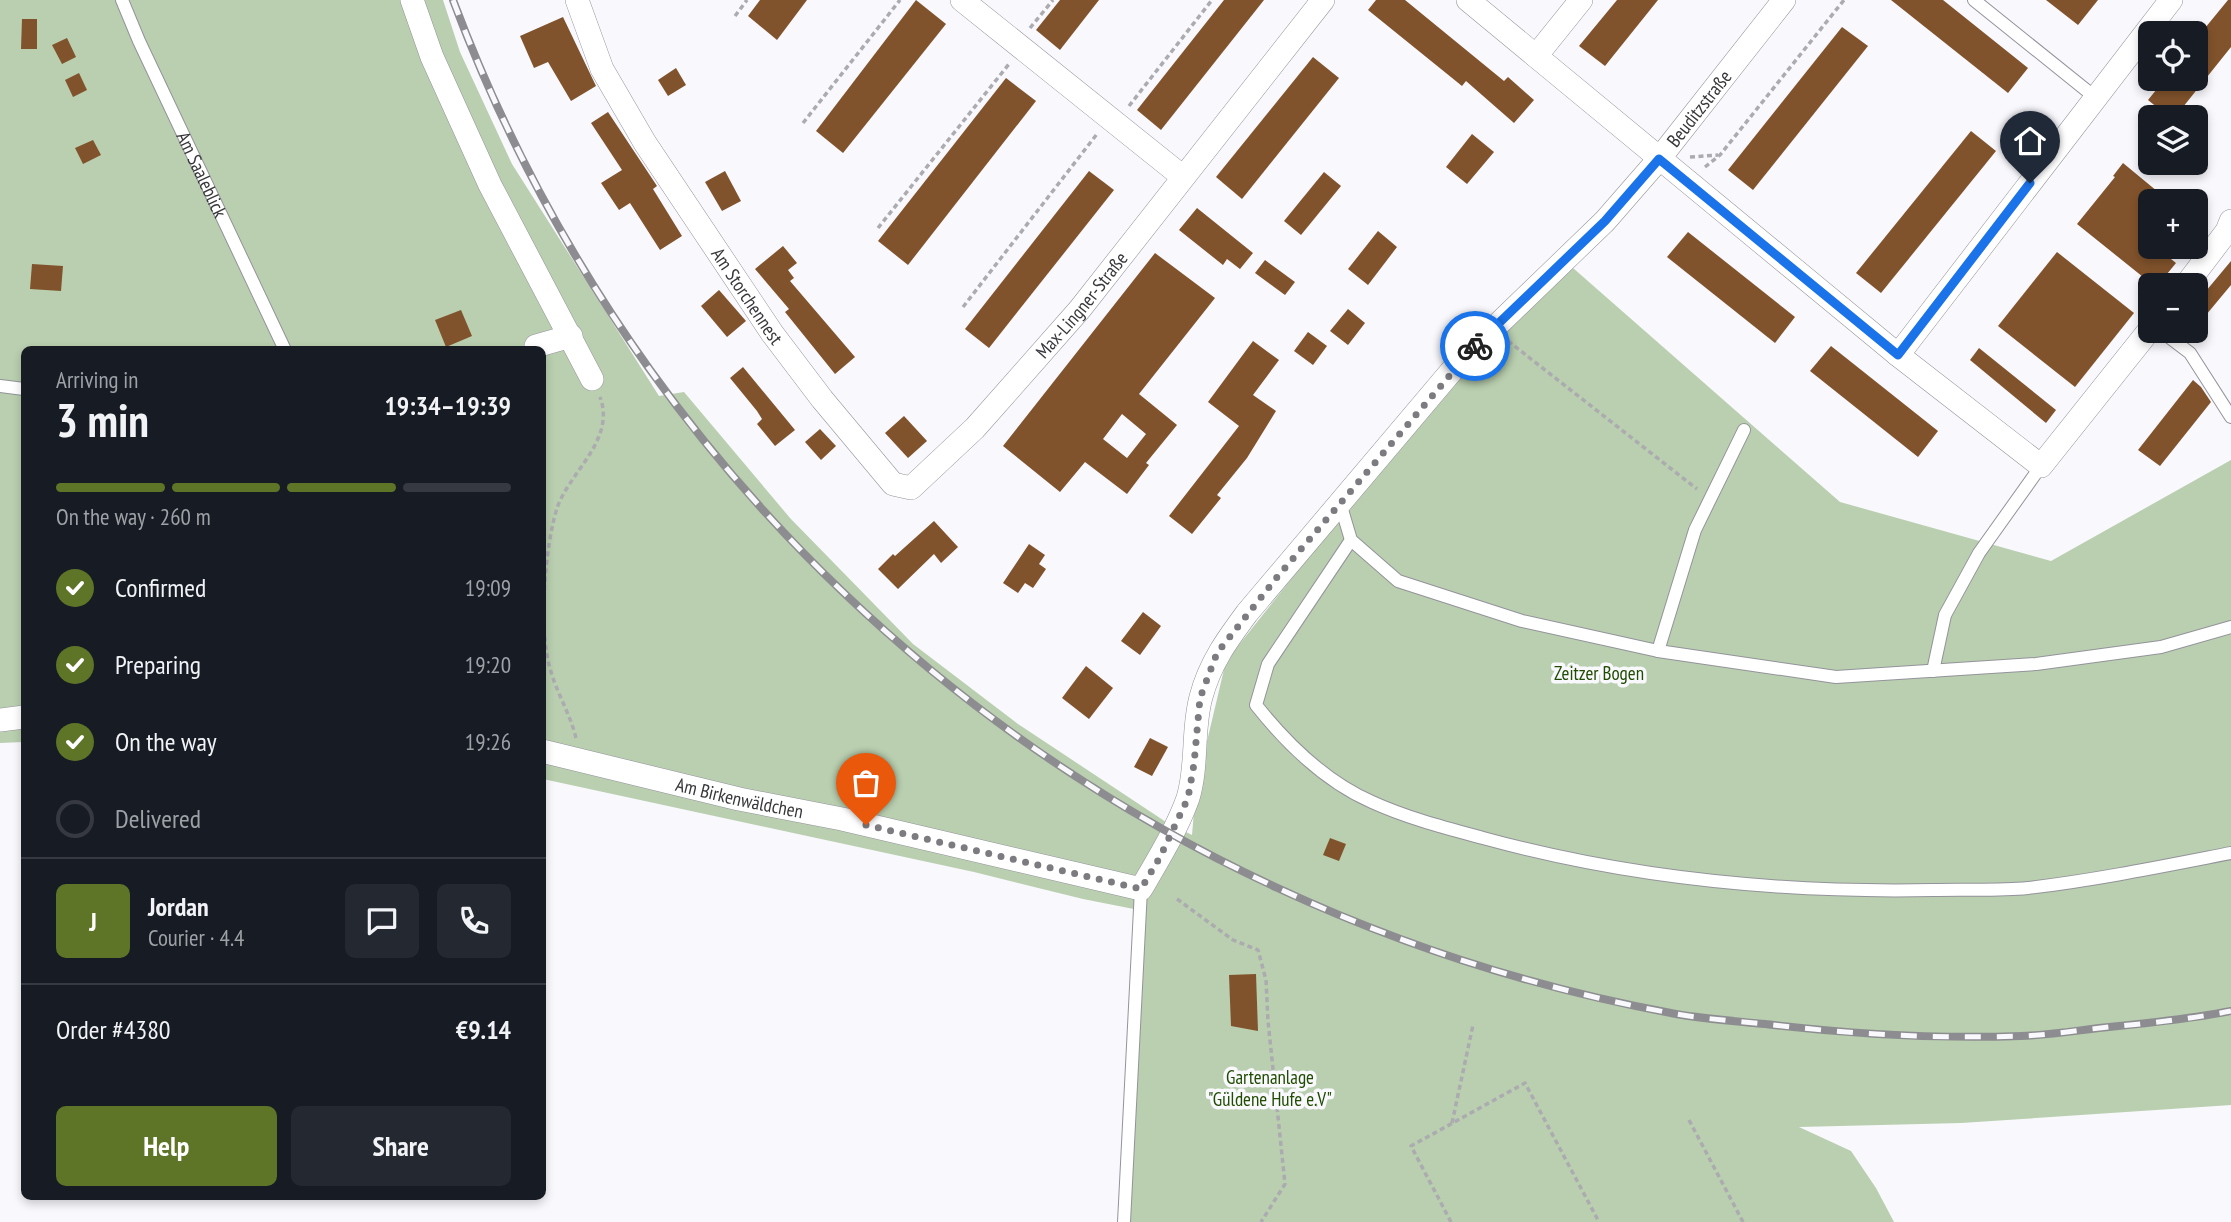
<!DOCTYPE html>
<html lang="en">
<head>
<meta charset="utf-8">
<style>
	:root { --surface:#171b24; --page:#242831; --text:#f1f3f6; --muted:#9ea1a6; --line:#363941; --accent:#5e7527 }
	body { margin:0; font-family:"PT Sans Narrow",sans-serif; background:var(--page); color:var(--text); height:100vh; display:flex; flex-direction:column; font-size:26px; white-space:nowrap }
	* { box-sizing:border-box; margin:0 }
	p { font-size:23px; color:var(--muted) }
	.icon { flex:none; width:38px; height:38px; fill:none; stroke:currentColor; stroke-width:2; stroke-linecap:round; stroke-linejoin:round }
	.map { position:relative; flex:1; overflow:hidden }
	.details { position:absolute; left:21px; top:346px; width:525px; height:854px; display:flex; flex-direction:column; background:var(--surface); border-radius:10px; box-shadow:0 4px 10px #0003 }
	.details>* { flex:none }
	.buttons { position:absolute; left:2138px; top:21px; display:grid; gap:14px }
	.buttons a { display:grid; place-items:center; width:70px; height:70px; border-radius:10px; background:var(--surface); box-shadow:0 4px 10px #0003; font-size:35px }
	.pin { position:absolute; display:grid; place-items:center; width:60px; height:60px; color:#fff; margin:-72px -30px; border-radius:50% 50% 50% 0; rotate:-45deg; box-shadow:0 0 7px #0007 }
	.pin .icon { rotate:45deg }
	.courier { position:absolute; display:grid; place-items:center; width:70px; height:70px; margin:-35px; border:5px solid #1a73e8; border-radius:50%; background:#fff; color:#222; box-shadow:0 2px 9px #0007 }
	.head em { font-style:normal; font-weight:800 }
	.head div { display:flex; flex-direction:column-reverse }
	.head { display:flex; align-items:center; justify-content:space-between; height:119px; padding:0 35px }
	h1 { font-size:46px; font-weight:800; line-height:52px }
	.bar { display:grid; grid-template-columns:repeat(4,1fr); gap:10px 7px; align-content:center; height:84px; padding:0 35px }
	.bar i { height:9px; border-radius:5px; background:var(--line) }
	.bar .active { background:var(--accent) }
	.bar p { grid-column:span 4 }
	.line { display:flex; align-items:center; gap:18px; padding:0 35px; border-top:2px solid var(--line) }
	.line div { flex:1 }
	.round { display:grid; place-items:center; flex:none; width:74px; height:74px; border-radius:10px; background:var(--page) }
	ol { padding:0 35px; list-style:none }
	li { display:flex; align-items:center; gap:21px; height:77px }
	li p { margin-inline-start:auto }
	li .icon { padding:7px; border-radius:50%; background:var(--accent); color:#fff; stroke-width:4 }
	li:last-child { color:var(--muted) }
	li i { width:38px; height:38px; border:4px solid var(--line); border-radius:50% }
	.primary-button { display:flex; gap:14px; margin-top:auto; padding:14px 35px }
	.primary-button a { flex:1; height:80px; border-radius:10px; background:var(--accent); color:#fff; font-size:28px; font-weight:800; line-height:80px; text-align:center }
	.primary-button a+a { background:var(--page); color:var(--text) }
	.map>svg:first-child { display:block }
	.green { fill:#b9cfaf }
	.building { fill:#81532c; fill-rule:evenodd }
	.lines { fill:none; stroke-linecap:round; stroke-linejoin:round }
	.lane-casing { stroke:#93939b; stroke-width:14 }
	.street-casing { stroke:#93939b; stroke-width:24 }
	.path { stroke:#ababb0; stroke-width:3.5; stroke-dasharray:5 3.5; stroke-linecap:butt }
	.lane { stroke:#fff; stroke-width:12 }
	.street { stroke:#fff; stroke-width:23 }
	.rail-casing { stroke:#8d8d91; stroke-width:8 }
	.rail { stroke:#f8f8fd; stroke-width:5; stroke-dasharray:16; stroke-linecap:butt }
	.done { stroke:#7b7b80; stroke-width:7; stroke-dasharray:0 12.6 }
	.route { stroke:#1a73e8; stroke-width:9 }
	.labels { text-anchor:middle; stroke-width:7; stroke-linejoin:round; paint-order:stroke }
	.street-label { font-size:19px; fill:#38383c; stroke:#f8f8fd }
	.park-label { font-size:19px; fill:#204c00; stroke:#f8f8fd }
</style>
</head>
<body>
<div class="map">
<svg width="2231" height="1222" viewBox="0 0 2231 1222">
	<rect width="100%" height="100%" fill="#f8f8fd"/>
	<path class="green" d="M0 0H443L460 52 512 164 659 396 684 392 790 518 913 644 1018 724 1166 822 1192 835 1196 788 1226 661 1355 499 1497 332 1573 268 1840 502 2051 561 2231 460V1105L1961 1123 1799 1127 1851 1151 1876 1188 1894 1222H1129L1144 911 1083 899 974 872 543 779 542 350H24V742L0 743Z"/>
	<g class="building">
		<path d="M760 0H807L777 40 748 16Z"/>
		<path d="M916 0 946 24 843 153 816 131Z"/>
		<path d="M1060 0H1099L1060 50 1036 30Z"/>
		<path d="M1224 0H1264L1161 130 1137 110Z"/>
		<path d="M1376 0H1405L1504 81 1508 77 1534 100 1514 123 1466 81 1462 86 1368 10Z"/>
		<path d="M1617 0H1658L1605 66 1579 46Z"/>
		<path d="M1891 0H1943L2028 68 2008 93Z"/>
		<path d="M2046 0H2098L2078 25Z"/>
		<path d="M2228 0H2231V47L2175 117H2169L2148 100 2165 79H2196V39Z"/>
		<path d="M563 17 596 86 571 101 548 62 534 68 520 36Z"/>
		<path d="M22 19H37V49H21Z"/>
		<path d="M1842 27 1868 46 1753 190 1728 170Z"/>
		<path d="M67 38 76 57 62 64 52 45Z"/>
		<path d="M1313 57 1339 78 1242 199 1216 177Z"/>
		<path d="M676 68 686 85 668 96 658 80Z"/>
		<path d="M79 73 87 90 73 97 65 80Z"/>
		<path d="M1006 78 1036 101 908 265 878 241Z"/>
		<path d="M608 112 657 186 653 189 682 236 660 250 630 203 619 210 601 183 622 170 591 123Z"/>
		<path d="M1971 131 1996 151 1881 293 1856 273Z"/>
		<path d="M1472 134 1494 152 1467 184 1446 167Z"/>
		<path d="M93 140 101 155 83 164 75 148Z"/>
		<path d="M2123 163 2169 201H2151V247H2156L2176 263 2158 285H2153L2077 224 2115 177 2113 176Z"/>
		<path d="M725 171 741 201 722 211 705 182Z"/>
		<path d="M1089 171 1114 190 989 348 965 329Z"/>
		<path d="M1324 172 1341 186 1301 235 1284 221Z"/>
		<path d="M1197 208 1253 253 1240 269 1227 259 1223 265 1179 230Z"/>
		<path d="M1378 231 1397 247 1368 285 1348 269Z"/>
		<path d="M1688 232 1795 317 1775 343 1667 257Z"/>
		<path d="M783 246 797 263 788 270 794 278 790 281 855 357 835 374 785 312 789 309 755 269Z"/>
		<path d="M2057 252 2134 313 2075 387 1998 326Z"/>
		<path d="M1155 253 1215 298 1139 394 1177 425 1146 463 1149 465 1127 494 1085 462 1060 492 1003 446ZM1122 414 1146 434 1127 458 1103 439Z"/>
		<path d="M1265 260 1295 282 1285 295 1255 273Z"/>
		<path d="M2231 261V285L2196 327V303Z"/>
		<path d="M32 264 63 266 61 291 30 289Z"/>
		<path d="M719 290 746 321 727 337 701 306Z"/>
		<path d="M1348 309 1365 323 1348 345 1330 331Z"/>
		<path d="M461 310 472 336 446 347 435 320Z"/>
		<path d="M1308 332 1327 346 1313 365 1294 351Z"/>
		<path d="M1253 341 1279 360 1253 395 1276 411 1247 458 1217 495 1221 498 1192 534 1169 516 1239 426 1208 402Z"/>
		<path d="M1831 346 1938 431 1918 457 1810 371Z"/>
		<path d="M1979 348 2056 410 2046 423 1970 360Z"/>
		<path d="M743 367 795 430 775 446 757 424 762 419 757 411 730 378Z"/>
		<path d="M2193 380 2201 387 2211 402 2160 466 2138 450Z"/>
		<path d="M904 416 927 441 908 458 885 433Z"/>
		<path d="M820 429 836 446 821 460 805 442Z"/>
		<path d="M934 521 958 547 941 563 934 554 898 589 878 569 893 554 895 556Z"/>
		<path d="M1029 544 1045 555 1039 564 1046 569 1033 588 1025 583 1018 593 1003 583Z"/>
		<path d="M1143 612 1161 626 1140 655 1121 641Z"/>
		<path d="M1086 666 1113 688 1089 719 1062 698Z"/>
		<path d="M1150 738 1168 747 1152 776 1134 767Z"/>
		<path d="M1330 838 1346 844 1339 861 1323 855Z"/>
		<path d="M1256 974 1258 1031 1231 1026 1229 975Z"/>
	</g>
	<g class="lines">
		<g class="lane-casing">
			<g id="lane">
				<path id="s1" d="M122 0 139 41 285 350"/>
				<path d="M1974 0 2096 98"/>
				<path d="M2161 331 2190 353 2231 417"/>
				<path d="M0 386 24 389"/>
				<path d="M1340 503 1351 540 1398 581 1522 621 1658 651 1836 677 2036 664 2161 647 2231 627"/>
				<path d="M1351 540 1268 664 1256 705C1287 744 1326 782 1372 802 1407 818 1446 828 1483 838 1629 878 1782 893 1933 890 1964 889 1997 891 2028 888 2096 880 2164 866 2231 853"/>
				<path d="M1658 651 1695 530 1744 430"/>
				<path d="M1933 671 1945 615 1979 553 2041 466"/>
				<path d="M1124 1222 1141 889"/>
			</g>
		</g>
		<g class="street-casing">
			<g id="street">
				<path d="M412 0 432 57 490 185 592 379"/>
				<path id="s2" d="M577 0 602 69 645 143 772 333 822 399 893 484 911 488 975 428 1080 309 1323 0"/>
				<path d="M962 0 1183 177"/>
				<path d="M1468 0 1898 355 2041 466 2151 328"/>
				<path d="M1536 56 1581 0"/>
				<path d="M2186 285 2227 231 2231 221"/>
				<path d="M536 346 571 336"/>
				<path d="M1898 355 2171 0"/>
				<path d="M0 720 24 717"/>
				<path id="s3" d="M542 751 739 799 842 819 1141 889C1158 860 1177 829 1188 798 1198 765 1192 729 1201 697 1210 663 1227 640 1247 613L1460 361 1605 221 1659 159 1784 0"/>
			</g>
		</g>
		<g class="path">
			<path d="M735 16 747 0"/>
			<path d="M1030 28 1053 0"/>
			<path d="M1129 106 1212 0"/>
			<path d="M803 123 900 0"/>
			<path d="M1690 157 1718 155"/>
			<path d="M1705 167 1720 155 1844 0"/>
			<path d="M878 228 1009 64"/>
			<path d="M963 307 1097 134"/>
			<path d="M1508 341 1697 489"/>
			<path d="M576 738C570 713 556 692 550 668 538 628 545 547 557 508 570 471 616 440 600 397"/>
			<path d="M1177 899 1233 940 1258 950 1266 980 1268 1021 1285 1184 1261 1222"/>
			<path d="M1689 1120 1743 1222"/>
			<path d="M1452 1123 1473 1025"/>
			<path d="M1451 1222 1411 1146 1525 1083 1599 1222"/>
		</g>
		<use href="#lane" class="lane"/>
		<use href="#street" class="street"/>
		<g class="rail-casing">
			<path id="rail" d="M453 0C653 534 1116 912 1676 1014 1705 1019 1735 1021 1765 1024 1849 1034 1935 1039 2021 1036 2050 1035 2080 1030 2109 1027 2150 1023 2191 1019 2231 1011"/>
		</g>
		<use href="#rail" class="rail"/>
	</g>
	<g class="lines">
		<path class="done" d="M866 825 1141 889 1160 857 1188 798 1194 764 1200 698 1217 653 1278 576 1475 346"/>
		<path class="route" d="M1475 346 1605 221 1659 159 1898 355 2030 183"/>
	</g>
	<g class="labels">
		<g class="street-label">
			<text dy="7" stroke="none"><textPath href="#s3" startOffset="1594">Beuditzstraße</textPath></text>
			<text dy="7" stroke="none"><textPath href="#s1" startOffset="192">Am Saaleblick</textPath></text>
			<text dy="7" stroke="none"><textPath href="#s2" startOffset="343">Am Storchennest</textPath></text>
			<text dy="7" stroke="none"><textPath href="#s2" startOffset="850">Max-Lingner-Straße</textPath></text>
			<text dy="7" stroke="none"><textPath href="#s3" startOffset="203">Am Birkenwäldchen</textPath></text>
		</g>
		<g class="park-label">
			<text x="1599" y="680">Zeitzer Bogen</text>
			<text x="1270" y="1084">Gartenanlage<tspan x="1270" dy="22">"Güldene Hufe e.V"</tspan></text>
		</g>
	</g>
</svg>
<div class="buttons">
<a><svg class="icon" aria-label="locate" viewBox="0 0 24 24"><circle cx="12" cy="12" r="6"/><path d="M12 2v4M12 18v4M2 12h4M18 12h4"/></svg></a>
<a><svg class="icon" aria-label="layers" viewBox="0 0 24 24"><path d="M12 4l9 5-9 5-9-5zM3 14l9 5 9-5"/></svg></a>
<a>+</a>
<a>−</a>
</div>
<div class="pin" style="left:866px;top:825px;background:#ea580c"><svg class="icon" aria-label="bag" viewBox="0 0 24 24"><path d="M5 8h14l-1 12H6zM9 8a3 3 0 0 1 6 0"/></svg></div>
<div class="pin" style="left:2030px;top:183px;background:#1f2937"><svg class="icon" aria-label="home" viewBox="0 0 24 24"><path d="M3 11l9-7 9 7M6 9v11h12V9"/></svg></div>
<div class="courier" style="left:1475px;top:346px"><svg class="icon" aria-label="bike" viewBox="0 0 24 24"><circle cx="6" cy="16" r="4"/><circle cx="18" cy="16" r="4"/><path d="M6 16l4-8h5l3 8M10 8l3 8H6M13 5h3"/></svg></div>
<section class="details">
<div class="head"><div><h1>3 min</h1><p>Arriving in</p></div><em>19:34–19:39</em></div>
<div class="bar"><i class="active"></i><i class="active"></i><i class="active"></i><i></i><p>On the way · 260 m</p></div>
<ol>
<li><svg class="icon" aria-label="check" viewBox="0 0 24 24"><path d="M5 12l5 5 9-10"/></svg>Confirmed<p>19:09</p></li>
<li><svg class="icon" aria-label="check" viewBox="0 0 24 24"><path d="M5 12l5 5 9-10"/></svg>Preparing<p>19:20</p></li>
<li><svg class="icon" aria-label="check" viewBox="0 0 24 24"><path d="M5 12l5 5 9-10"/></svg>On the way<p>19:26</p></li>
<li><i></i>Delivered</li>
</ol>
<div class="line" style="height:126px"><b class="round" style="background:var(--accent);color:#fff">J</b><div><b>Jordan</b><p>Courier · 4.4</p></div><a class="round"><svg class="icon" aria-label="chat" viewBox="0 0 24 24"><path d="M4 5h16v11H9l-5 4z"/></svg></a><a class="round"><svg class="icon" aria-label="phone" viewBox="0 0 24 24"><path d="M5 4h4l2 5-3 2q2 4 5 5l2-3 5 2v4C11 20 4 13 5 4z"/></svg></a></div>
<div class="line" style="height:91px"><div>Order #4380</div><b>€9.14</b></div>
<div class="primary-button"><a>Help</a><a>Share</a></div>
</section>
</div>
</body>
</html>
